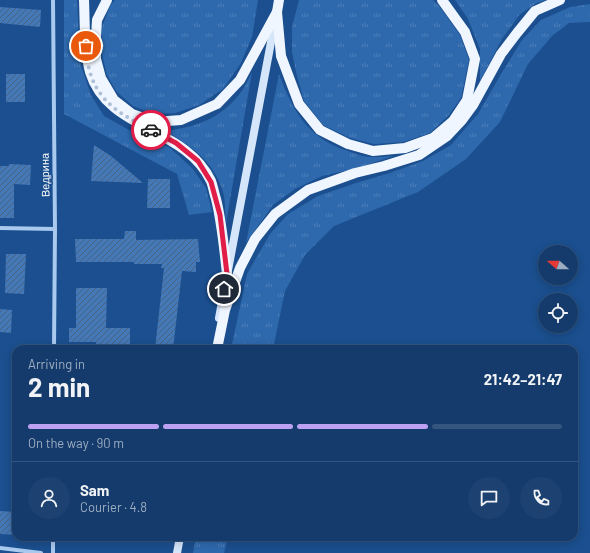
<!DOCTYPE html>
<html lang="en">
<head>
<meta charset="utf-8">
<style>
	:root { --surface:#143b6b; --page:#1d4271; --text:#f1f3f6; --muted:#9dadc1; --line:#33557e; --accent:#bca0f2 }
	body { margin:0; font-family:Barlow,sans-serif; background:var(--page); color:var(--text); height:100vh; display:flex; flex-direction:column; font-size:15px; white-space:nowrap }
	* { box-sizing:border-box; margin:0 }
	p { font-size:13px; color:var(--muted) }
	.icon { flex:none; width:22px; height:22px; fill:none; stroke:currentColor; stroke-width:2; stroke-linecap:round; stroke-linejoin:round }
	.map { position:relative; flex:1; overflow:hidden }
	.side { position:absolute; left:12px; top:345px; width:566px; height:196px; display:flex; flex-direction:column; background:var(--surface); border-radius:12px; box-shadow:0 2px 10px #0003,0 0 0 1px var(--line) }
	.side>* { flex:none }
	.needle { width:26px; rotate:290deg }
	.fabs { position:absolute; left:538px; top:245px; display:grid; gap:8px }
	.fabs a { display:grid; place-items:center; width:40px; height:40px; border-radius:50%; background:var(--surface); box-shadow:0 2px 10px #0003,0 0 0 1px var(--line); font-size:20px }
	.pin { position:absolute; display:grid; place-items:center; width:34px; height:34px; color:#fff; margin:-17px; border:2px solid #fff; border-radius:50%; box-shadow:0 1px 4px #0007 }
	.courier { position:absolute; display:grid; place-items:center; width:40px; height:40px; margin:-20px; border:3px solid #e11d48; border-radius:50%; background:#fff; color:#222; box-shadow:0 1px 5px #0007 }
	.summary em { font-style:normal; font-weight:700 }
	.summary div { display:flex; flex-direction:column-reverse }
	.summary { display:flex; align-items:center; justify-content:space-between; height:68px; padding:0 16px }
	h1 { font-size:26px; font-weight:700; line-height:30px }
	.bar { display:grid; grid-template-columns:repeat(4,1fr); gap:6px 4px; align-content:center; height:48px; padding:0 16px }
	.bar i { height:5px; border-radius:3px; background:var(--line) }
	.bar .active { background:var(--accent) }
	.bar p { grid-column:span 4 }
	.line { display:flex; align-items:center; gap:10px; padding:0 16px; border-top:1px solid var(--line) }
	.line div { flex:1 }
	.round { display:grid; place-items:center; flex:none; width:42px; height:42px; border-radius:21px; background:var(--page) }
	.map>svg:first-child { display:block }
	.grass { fill:url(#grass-tufts) }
	.building { fill:url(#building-hatch) }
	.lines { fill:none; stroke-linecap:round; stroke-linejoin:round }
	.street { stroke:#a9c9ee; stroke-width:4 }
	.secondary { stroke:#d6e6fa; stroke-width:8 }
	.primary { stroke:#f0f6ff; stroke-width:10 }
	.done { stroke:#afc1d8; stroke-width:4; stroke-dasharray:0 7.2 }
	.route { stroke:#e11d48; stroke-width:5 }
	.labels { text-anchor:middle; stroke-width:3; stroke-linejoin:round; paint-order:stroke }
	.street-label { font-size:11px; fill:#fff; stroke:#1b4f8f }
</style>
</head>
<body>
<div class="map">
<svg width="590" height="553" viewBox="0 0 590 553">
	<defs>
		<pattern id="grass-tufts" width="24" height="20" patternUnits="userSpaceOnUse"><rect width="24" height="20" fill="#2e69ad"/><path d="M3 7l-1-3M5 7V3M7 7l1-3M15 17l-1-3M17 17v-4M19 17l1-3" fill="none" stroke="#4d80b9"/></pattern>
		<pattern id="building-hatch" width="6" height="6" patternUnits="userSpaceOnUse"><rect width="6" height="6" fill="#4478b7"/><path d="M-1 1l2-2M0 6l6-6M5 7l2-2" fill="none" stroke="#486282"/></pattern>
	</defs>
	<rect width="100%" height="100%" fill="#1b4f8f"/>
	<g class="grass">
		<path d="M64 0H77L80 63 91 95 104 116 129 130 169 147 192 168 206 188 212 212 189 215 177 174 64 114Z"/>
		<path d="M115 0H258L252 37 241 63 223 89 199 105 175 113 154 114 133 106 116 91 107 75 101 50 102 27 110 6Z"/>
		<path d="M299 0H433L439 6 460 35 469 60 461 98 448 116 430 133 403 142 374 144 350 138 323 125 304 101 296 72 292 52V27Z"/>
		<path d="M455 0H546L537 3 520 14 502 39 480 81V49L468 19Z"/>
		<path d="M590 4V22L569 23 552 36 528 64 500 122 466 159 418 192 334 226 305 255 285 291 273 349H231L247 274 270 234 288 214 318 196 359 182 390 173 423 161 451 145 478 114 501 74 522 40 541 20 570 7Z"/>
		<path d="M252 72 226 223C225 213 226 199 222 189 213 161 190 145 165 131 195 127 218 120 238 96 244 89 248 80 252 72Z"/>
		<path d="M279 74C293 111 307 138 348 151 354 153 361 156 368 157 376 157 385 157 393 156L358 168 322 176 295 189 273 205 246 243Z"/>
		<path d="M196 537H228L224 553H193Z"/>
	</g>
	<g class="building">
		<path d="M0 7 41 10 40 27 0 23Z"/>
		<rect x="6" y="74" width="19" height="28"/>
		<path d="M94 145 111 156 143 183 91 181Z"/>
		<path d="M9 164 31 165 30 185 14 184V218H0V166H9Z"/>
		<path d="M148 179H170V208H147Z"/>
		<path d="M125 231H136V240L198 239 200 262H196V272L182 271 173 349H155L164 268H161L162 264H134V262H76L75 239H124Z"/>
		<path d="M6 254H26L24 294 5 293Z"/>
		<path d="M76 288H107L106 328H130V344H121V349H96V342H69V328H76Z"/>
		<path d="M0 309 12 310 11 333 0 332Z"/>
		<path d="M0 511 16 512V535L0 534Z"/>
	</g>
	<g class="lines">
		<g class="street">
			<path d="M53 0 55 229 54 349"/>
			<path d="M0 228 55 229"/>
			<path d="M0 548 41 553"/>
			<path d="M53 553V537"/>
		</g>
		<g class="secondary">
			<path d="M219 318 275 21"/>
			<path d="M177 553 180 537"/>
		</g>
		<g class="primary">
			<path d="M84 0C85 24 84 49 90 72 108 131 185 126 211 181 213 186 214 193 216 199 222 223 224 248 227 274"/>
			<path d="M107 0 97 20 96 37V59L101 78 114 100 132 114 155 122 181 120 217 104 240 80 277 12"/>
			<path d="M279 0 277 12 281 56 299 104 320 130 348 144 373 151 405 148 433 138 453 121 467 100 475 59 465 32 442 0"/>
			<path d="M217 349 225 310 240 268 255 239 275 214 308 190 355 173 384 166 419 155 447 136 462 120 473 105 501 54 517 33 535 11 560 0"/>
		</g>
	</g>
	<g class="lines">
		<path class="done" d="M86 46C88 94 111 110 151 130"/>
		<path class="route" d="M151 130 176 143 198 161 211 182 220 215 227 274 224 289"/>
	</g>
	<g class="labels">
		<g class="street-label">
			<text transform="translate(45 175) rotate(-91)" y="4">Ведрина</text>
		</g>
	</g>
</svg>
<div class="fabs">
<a><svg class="needle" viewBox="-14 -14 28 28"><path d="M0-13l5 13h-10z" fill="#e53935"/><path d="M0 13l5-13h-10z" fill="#9dadc1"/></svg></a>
<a><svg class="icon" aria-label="locate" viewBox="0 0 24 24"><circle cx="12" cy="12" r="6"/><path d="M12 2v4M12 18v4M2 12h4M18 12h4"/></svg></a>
</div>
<div class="pin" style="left:86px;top:46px;background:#ea580c"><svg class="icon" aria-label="bag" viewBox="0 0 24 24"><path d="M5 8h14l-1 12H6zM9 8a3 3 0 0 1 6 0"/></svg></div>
<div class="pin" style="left:224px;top:289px;background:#1f2937"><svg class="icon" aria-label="home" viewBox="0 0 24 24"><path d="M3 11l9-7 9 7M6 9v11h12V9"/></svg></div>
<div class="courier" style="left:151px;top:130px"><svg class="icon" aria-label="car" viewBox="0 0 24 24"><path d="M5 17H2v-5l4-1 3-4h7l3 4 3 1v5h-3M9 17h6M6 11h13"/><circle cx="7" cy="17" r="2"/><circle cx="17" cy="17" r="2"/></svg></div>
<section class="side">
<div class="summary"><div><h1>2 min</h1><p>Arriving in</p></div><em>21:42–21:47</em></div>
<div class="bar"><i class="active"></i><i class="active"></i><i class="active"></i><i></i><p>On the way · 90 m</p></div>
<div class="line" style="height:72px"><a class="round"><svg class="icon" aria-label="person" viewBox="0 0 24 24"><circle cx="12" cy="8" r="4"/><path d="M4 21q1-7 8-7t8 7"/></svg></a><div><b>Sam</b><p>Courier · 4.8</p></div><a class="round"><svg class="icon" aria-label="chat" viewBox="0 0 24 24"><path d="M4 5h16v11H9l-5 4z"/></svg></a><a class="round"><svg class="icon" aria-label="phone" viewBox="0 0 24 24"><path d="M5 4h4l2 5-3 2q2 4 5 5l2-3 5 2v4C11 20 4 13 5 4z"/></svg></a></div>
</section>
</div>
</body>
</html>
